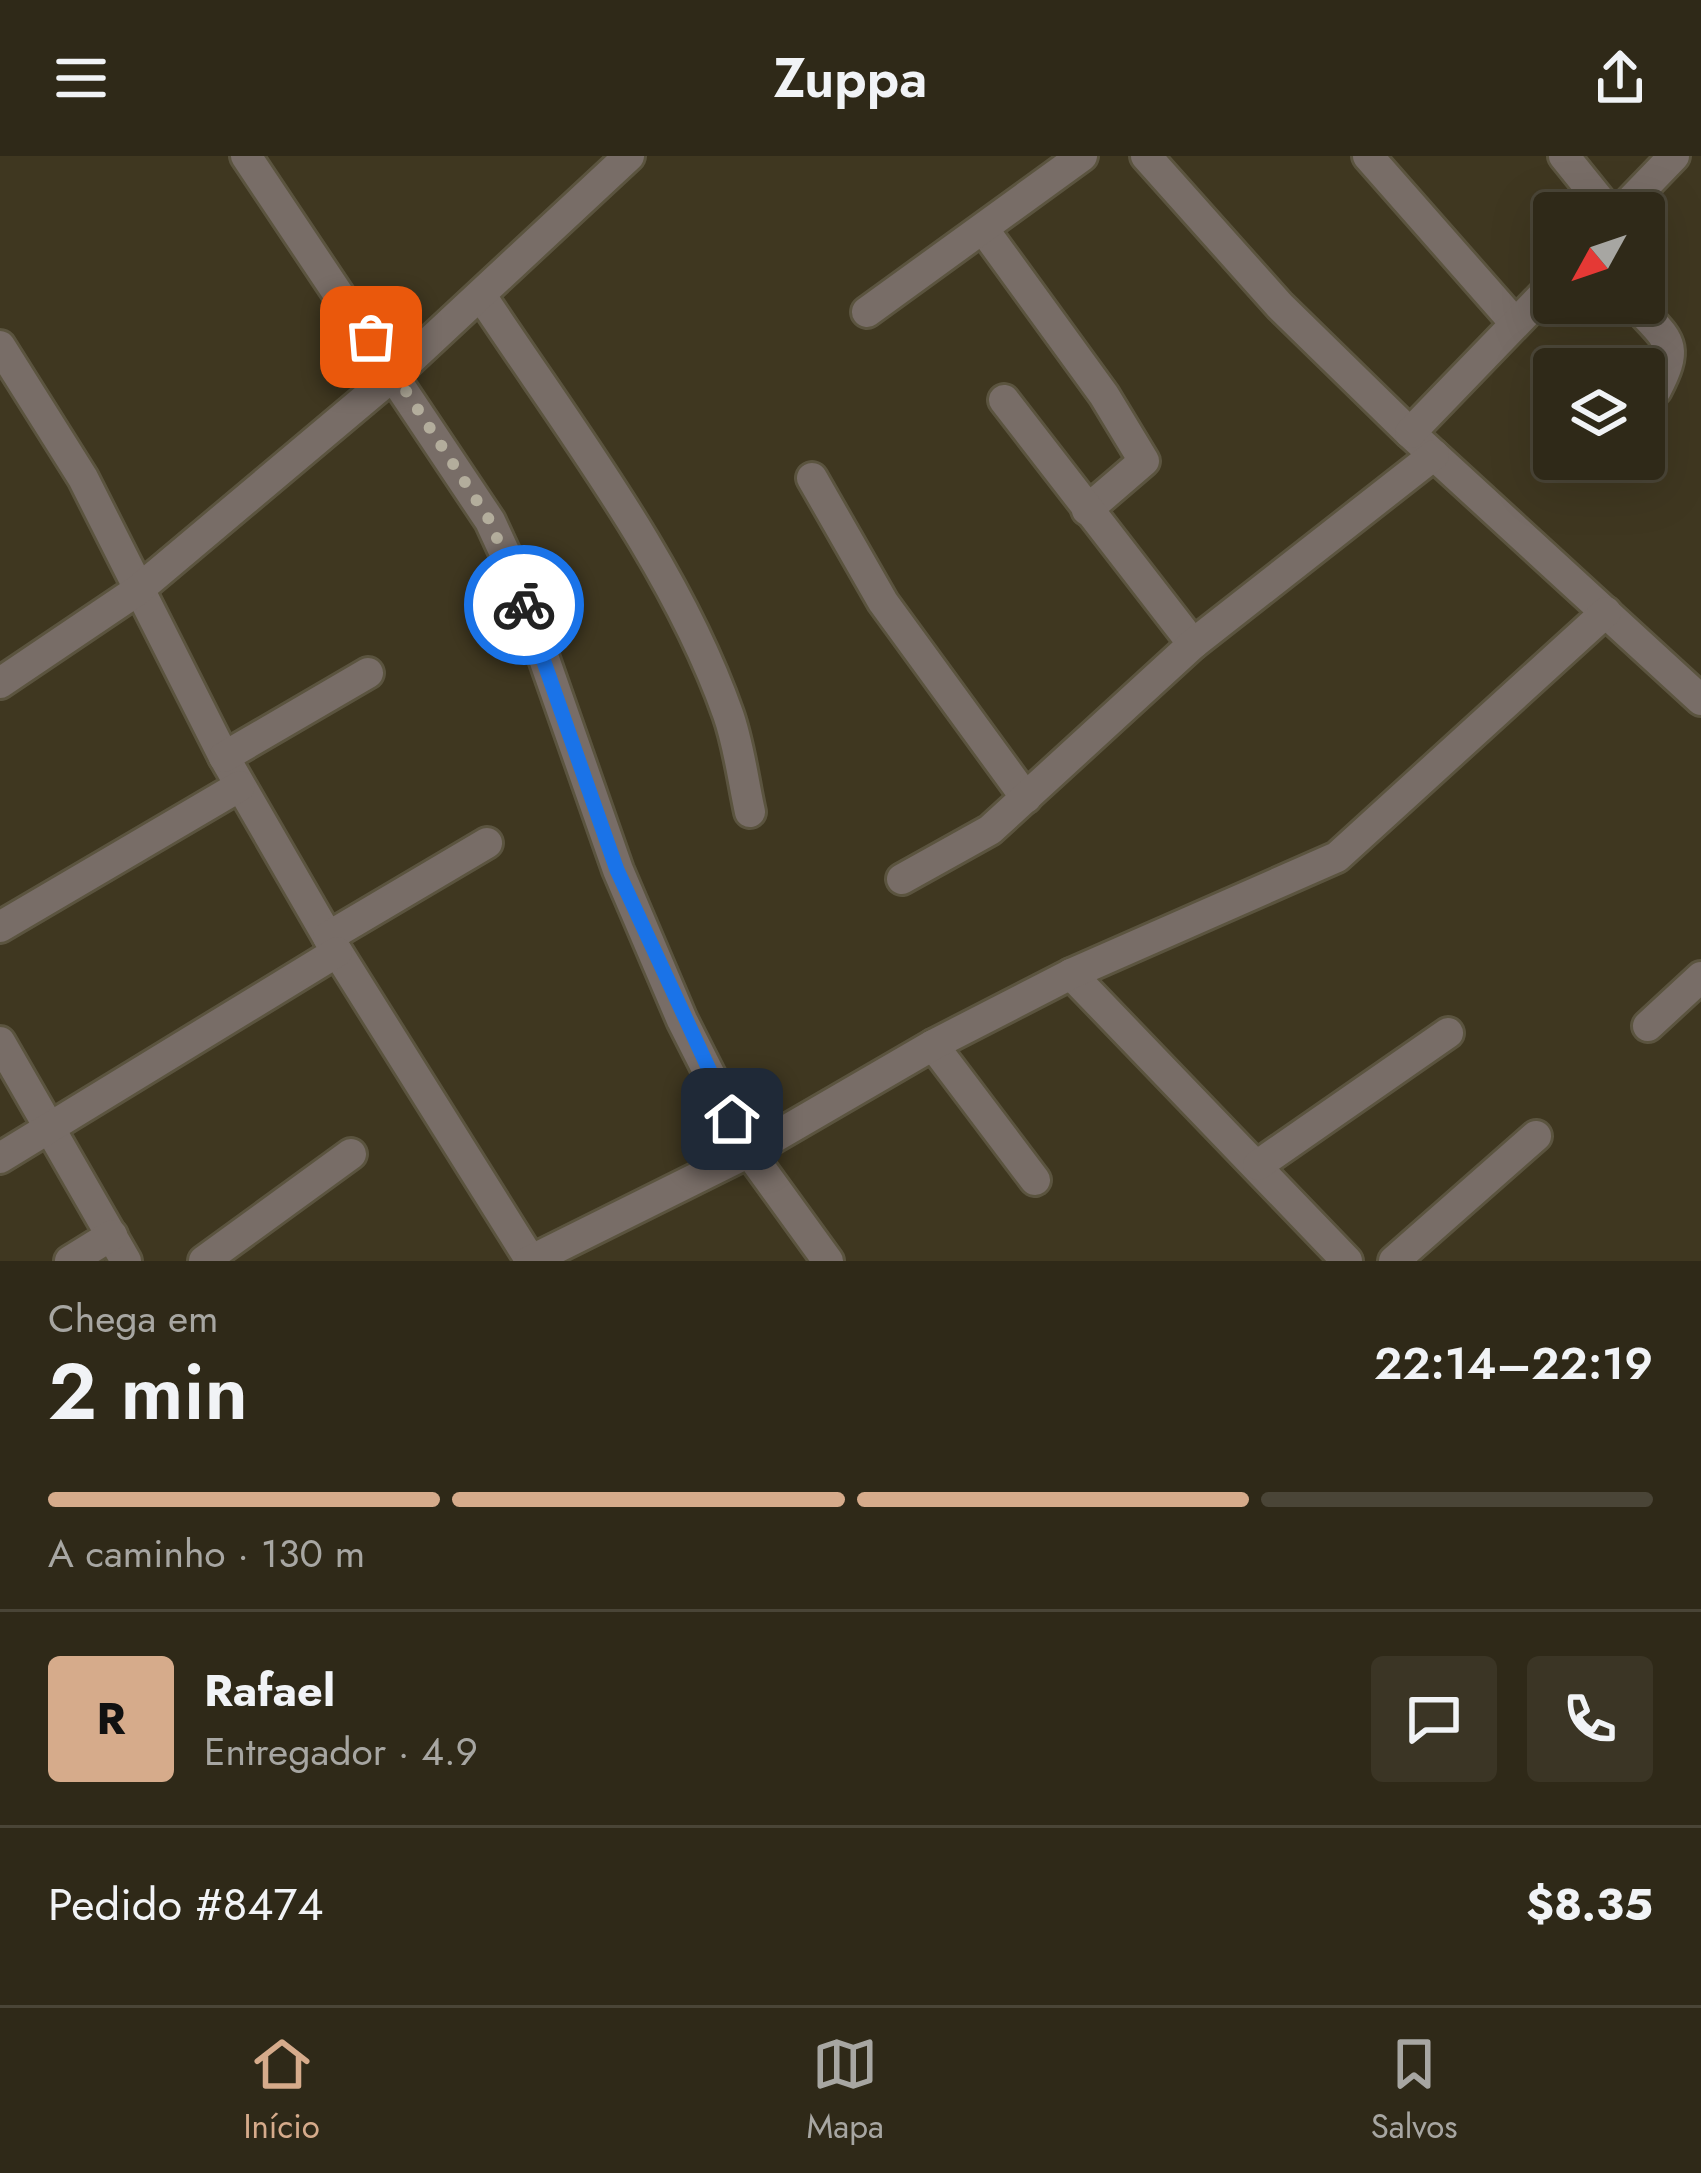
<!DOCTYPE html>
<html lang="pt">
<head>
<meta charset="utf-8">
<style>
	:root { --surface:#2f2918; --page:#3b3525; --text:#f1f3f6; --muted:#a7a6a2; --line:#4a4537; --accent:#d6ab8b }
	body { margin:0; font-family:Jost,sans-serif; background:var(--page); color:var(--text); height:100vh; display:flex; flex-direction:column; font-size:45px; white-space:nowrap }
	* { box-sizing:border-box; margin:0 }
	p { font-size:39px; color:var(--muted) }
	.icon { flex:none; width:66px; height:66px; fill:none; stroke:currentColor; stroke-width:2; stroke-linecap:round; stroke-linejoin:round }
	.map { position:relative; height:1105px; overflow:hidden }
	.drawer { display:flex; flex-direction:column; background:var(--surface); flex:1 }
	.drawer>* { flex:none }
	.needle { width:78px; rotate:230deg }
	.tools { position:absolute; left:1533px; top:36px; display:grid; gap:24px }
	.tools a { display:grid; place-items:center; width:132px; height:132px; border-radius:12px; background:var(--surface); box-shadow:0 12px 48px #0002,0 0 0 3px var(--line); font-size:60px }
	.pin { position:absolute; display:grid; place-items:center; width:102px; height:102px; color:#fff; margin:-51px; border-radius:24px; box-shadow:0 6px 18px #0006 }
	.courier { position:absolute; display:grid; place-items:center; width:120px; height:120px; margin:-60px; border:9px solid #1a73e8; border-radius:50%; background:#fff; color:#222; box-shadow:0 3px 15px #0007 }
	.summary em { font-style:normal; font-weight:600 }
	.summary div { display:flex; flex-direction:column-reverse }
	.summary { display:flex; align-items:center; justify-content:space-between; height:204px; padding:0 48px }
	h1 { font-size:78px; font-weight:600; line-height:90px }
	.bar { display:grid; grid-template-columns:repeat(4,1fr); gap:18px 12px; align-content:center; height:144px; padding:0 48px }
	.bar i { height:15px; border-radius:9px; background:var(--line) }
	.bar .active { background:var(--accent) }
	.bar p { grid-column:span 4 }
	.line { display:flex; align-items:center; gap:30px; padding:0 48px; border-top:3px solid var(--line) }
	.line div { flex:1 }
	.round { display:grid; place-items:center; flex:none; width:126px; height:126px; border-radius:12px; background:var(--page) }
	header { display:flex; justify-content:space-between; align-items:center; height:156px; padding:0 48px; background:var(--surface); font-size:54px; font-weight:600 }
	.dock { display:flex; justify-content:space-around; align-items:center; height:168px; border-top:3px solid var(--line); background:var(--surface); font-size:33px; color:var(--muted) }
	.dock a { display:grid; justify-items:center; gap:6px }
	.dock .active { color:var(--accent) }
	.map>svg:first-child { display:block }
	.lines { fill:none; stroke-linecap:round; stroke-linejoin:round }
	.minor-casing { stroke:#5b543f; stroke-width:36 }
	.minor { stroke:#786d67; stroke-width:30 }
	.done { stroke:#b3ad9c; stroke-width:12; stroke-dasharray:0 21.6 }
	.route { stroke:#1a73e8; stroke-width:15 }
</style>
</head>
<body>
<header><svg class="icon" aria-label="menu" viewBox="0 0 24 24"><path d="M4 6h16M4 12h16M4 18h16"/></svg>Zuppa<svg class="icon" aria-label="share" viewBox="0 0 24 24"><path d="M12 15V3M7 8l5-5 5 5M5 13v7h14v-7"/></svg></header>
<div class="map">
<svg width="1701" height="1105" viewBox="0 0 1701 1105">
	<rect width="100%" height="100%" fill="#3f3720"/>
	<g class="lines">
		<g class="minor-casing">
			<g id="minor">
				<path d="M246 0 490 365 514 417 618 714 682 864 749 996 828 1105"/>
				<path d="M1146 0 1280 150 1410 277 1701 544"/>
				<path d="M1368 0 1515 167"/>
				<path d="M1564 0 1610 57"/>
				<path d="M1619 57 1674 0"/>
				<path d="M984 74 1104 239 1144 305 1087 354"/>
				<path d="M482 141C568 271 676 410 728 558 739 589 743 624 750 656"/>
				<path d="M1634 147C1668 185 1681 186 1656 234"/>
				<path d="M867 156 1082 0"/>
				<path d="M0 190 83 322 224 601 328 781 531 1105"/>
				<path d="M1004 244 1193 488"/>
				<path d="M1410 277 1554 128"/>
				<path d="M812 322 883 446 1026 642"/>
				<path d="M0 527 138 434 396 217 629 0"/>
				<path d="M224 601 368 517"/>
				<path d="M902 723 990 674 1193 488 1434 299"/>
				<path d="M0 771 240 630"/>
				<path d="M328 781 487 687"/>
				<path d="M1071 818 1347 1105"/>
				<path d="M1648 870 1701 821"/>
				<path d="M0 886 126 1105"/>
				<path d="M933 889 1035 1024"/>
				<path d="M0 1002 337 796"/>
				<path d="M1258 1009 1448 877"/>
				<path d="M70 1105 112 1079"/>
				<path d="M204 1105 351 998"/>
				<path d="M530 1105 749 996 933 889 1071 818 1337 701 1606 456"/>
				<path d="M1394 1105 1536 980"/>
			</g>
		</g>
		<use href="#minor" class="minor"/>
	</g>
	<g class="lines">
		<path class="done" d="M371 181 490 365 524 449"/>
		<path class="route" d="M524 449 617 714 732 963"/>
	</g>
</svg>
<div class="tools">
<a><svg class="needle" viewBox="-14 -14 28 28"><path d="M0-13l5 13h-10z" fill="#e53935"/><path d="M0 13l5-13h-10z" fill="#a7a6a2"/></svg></a>
<a><svg class="icon" aria-label="layers" viewBox="0 0 24 24"><path d="M12 4l9 5-9 5-9-5zM3 14l9 5 9-5"/></svg></a>
</div>
<div class="pin" style="left:371px;top:181px;background:#ea580c"><svg class="icon" aria-label="bag" viewBox="0 0 24 24"><path d="M5 8h14l-1 12H6zM9 8a3 3 0 0 1 6 0"/></svg></div>
<div class="pin" style="left:732px;top:963px;background:#1f2937"><svg class="icon" aria-label="home" viewBox="0 0 24 24"><path d="M3 11l9-7 9 7M6 9v11h12V9"/></svg></div>
<div class="courier" style="left:524px;top:449px"><svg class="icon" aria-label="bike" viewBox="0 0 24 24"><circle cx="6" cy="16" r="4"/><circle cx="18" cy="16" r="4"/><path d="M6 16l4-8h5l3 8M10 8l3 8H6M13 5h3"/></svg></div>
</div>
<section class="drawer">
<div class="summary"><div><h1>2 min</h1><p>Chega em</p></div><em>22:14–22:19</em></div>
<div class="bar"><i class="active"></i><i class="active"></i><i class="active"></i><i></i><p>A caminho · 130 m</p></div>
<div class="line" style="height:216px"><b class="round" style="background:var(--accent);color:#111">R</b><div><b>Rafael</b><p>Entregador · 4.9</p></div><a class="round"><svg class="icon" aria-label="chat" viewBox="0 0 24 24"><path d="M4 5h16v11H9l-5 4z"/></svg></a><a class="round"><svg class="icon" aria-label="phone" viewBox="0 0 24 24"><path d="M5 4h4l2 5-3 2q2 4 5 5l2-3 5 2v4C11 20 4 13 5 4z"/></svg></a></div>
<div class="line" style="height:156px"><div>Pedido #8474</div><b>$8.35</b></div>
</section>
<nav class="dock">
<a class="active"><svg class="icon" aria-label="home" viewBox="0 0 24 24"><path d="M3 11l9-7 9 7M6 9v11h12V9"/></svg>Início</a>
<a><svg class="icon" aria-label="map" viewBox="0 0 24 24"><path d="M3 6l6-2 6 2 6-2v14l-6 2-6-2-6 2zM9 4v14M15 6v14"/></svg>Mapa</a>
<a><svg class="icon" aria-label="saved" viewBox="0 0 24 24"><path d="M7 4h10v16l-5-4-5 4z"/></svg>Salvos</a>
</nav>
</body>
</html>
